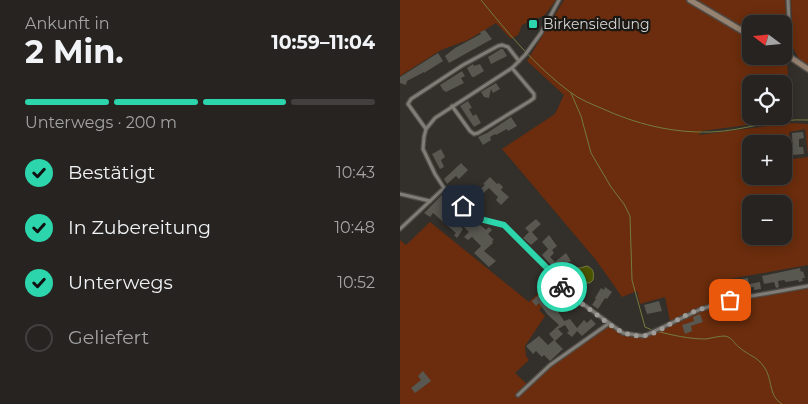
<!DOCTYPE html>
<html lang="de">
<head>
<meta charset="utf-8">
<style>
	:root { --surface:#262320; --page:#322f2d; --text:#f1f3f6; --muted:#a4a4a5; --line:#42403e; --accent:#2cd5ab }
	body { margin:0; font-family:Montserrat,sans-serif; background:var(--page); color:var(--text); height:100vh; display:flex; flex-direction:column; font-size:19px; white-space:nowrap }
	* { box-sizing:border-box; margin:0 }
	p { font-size:16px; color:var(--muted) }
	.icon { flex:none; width:28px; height:28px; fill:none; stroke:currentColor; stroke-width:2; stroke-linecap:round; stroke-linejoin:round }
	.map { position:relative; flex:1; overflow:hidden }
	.sheet { display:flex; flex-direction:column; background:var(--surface); width:400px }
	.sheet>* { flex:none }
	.needle { width:32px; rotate:286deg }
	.buttons { position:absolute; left:342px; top:15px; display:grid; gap:10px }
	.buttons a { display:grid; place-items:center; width:50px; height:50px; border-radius:10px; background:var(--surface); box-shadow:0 2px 12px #0003,0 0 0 1px var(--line); font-size:25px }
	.pin { position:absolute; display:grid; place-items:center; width:42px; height:42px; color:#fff; margin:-21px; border-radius:10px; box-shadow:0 2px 8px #0006 }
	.courier { position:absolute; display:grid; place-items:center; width:50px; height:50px; margin:-25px; border:4px solid #2cd5ab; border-radius:50%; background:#fff; color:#222; box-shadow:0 1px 6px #0007 }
	.headline em { font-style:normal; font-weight:700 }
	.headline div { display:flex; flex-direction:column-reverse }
	.headline { display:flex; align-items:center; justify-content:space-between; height:85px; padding:0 25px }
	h1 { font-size:32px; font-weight:700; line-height:38px }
	.bar { display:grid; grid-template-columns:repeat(4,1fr); gap:8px 5px; align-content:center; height:60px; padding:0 25px }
	.bar i { height:6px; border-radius:4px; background:var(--line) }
	.bar .on { background:var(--accent) }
	.bar p { grid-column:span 4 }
	ol { padding:0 25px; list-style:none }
	li { display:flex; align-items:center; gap:15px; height:55px }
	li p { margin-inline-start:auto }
	li .icon { padding:5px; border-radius:50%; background:var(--accent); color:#111; stroke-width:4 }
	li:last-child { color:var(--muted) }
	li i { width:28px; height:28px; border:2px solid var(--line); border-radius:50% }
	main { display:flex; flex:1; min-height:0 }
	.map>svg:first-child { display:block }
	.green { fill:#6b2d0d; fill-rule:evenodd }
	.water { fill:#4b5500; stroke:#757c3f }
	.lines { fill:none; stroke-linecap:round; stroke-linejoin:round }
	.stream { stroke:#757c3f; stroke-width:1 }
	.building { fill:#585750 }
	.street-casing { stroke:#4f4c48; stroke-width:5.5 }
	.secondary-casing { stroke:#4f4c48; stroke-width:8 }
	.street { stroke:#807c76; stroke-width:3 }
	.secondary { stroke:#958270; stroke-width:5 }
	.done { stroke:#9e9c98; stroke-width:5; stroke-dasharray:0 9 }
	.route { stroke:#2cd5ab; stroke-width:6 }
	.poi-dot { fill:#2cd5ab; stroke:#191815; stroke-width:2 }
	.labels { text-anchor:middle; stroke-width:4.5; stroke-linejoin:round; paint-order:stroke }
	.poi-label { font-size:14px; fill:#d8d6d3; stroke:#191815; text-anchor:start }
</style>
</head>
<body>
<main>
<section class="sheet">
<div class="headline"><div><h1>2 Min.</h1><p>Ankunft in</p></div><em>10:59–11:04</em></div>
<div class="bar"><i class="on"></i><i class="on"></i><i class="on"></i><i></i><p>Unterwegs · 200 m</p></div>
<ol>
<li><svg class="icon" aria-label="check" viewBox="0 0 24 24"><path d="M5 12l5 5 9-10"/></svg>Bestätigt<p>10:43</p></li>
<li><svg class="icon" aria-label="check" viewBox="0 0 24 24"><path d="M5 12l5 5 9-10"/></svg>In Zubereitung<p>10:48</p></li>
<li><svg class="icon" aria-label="check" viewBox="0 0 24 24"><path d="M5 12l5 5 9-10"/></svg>Unterwegs<p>10:52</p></li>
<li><i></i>Geliefert</li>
</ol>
</section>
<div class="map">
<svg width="408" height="404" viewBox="0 0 408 404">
	<rect width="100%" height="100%" fill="#332f2a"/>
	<g class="green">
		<path d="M0 0H156L145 15 122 25 118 35 111 39 96 23 68 40 41 50 0 76Z"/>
		<path d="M164 0H385L388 38 384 45V24H351V31L326 17 323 22 351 38V56H384L387 61 391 119 302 131 299 135 392 123 408 124V154L405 129 389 132 392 159 408 157V265L324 280 328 298 408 284V404H0V240L6 245 30 222 129 302 154 279 161 289 139 310 145 316 125 346 126 356 129 360 115 373 127 384 148 365 203 327 208 321C234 340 244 337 270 321L265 297 240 304 237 291 222 297 196 260 102 149 155 114 164 95 127 61ZM351 84H384V116H351ZM351 144H384V176H351ZM351 204H384V236H351Z"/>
		<path d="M391 0H408V66L399 59 393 48Z"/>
	</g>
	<path class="water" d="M187 266C194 269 194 273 193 280L190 283H185L179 276 168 274 171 268H180Z"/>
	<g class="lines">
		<g class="stream">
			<path d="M81 0C108 33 136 67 170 92 179 99 191 104 201 108 236 124 271 133 311 132 344 131 373 118 408 120"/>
			<path d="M171 93 181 116 191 153 211 187 224 204 230 216 232 280 245 327 252 330"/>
			<path d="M256 331C272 335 288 339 306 339 312 338 319 336 325 336 332 337 335 345 340 348 348 355 358 357 364 367 373 379 368 396 382 404"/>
		</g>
	</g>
	<g class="building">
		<path d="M85 30 92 39 49 63 45 56 55 48 81 34 80 32Z"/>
		<path d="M101 49H103L107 56 91 64 88 57Z"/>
		<path d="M38 53 43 61 24 73V72L7 81 6 85 0 83V77Z"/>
		<path d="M73 64 74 66 80 64 84 71 74 77H72L67 68Z"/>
		<path d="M62 71 65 76 61 78 64 83 46 92 43 90 40 85Z"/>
		<path d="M96 83 100 89 93 93 91 89 89 98 84 97 81 92Z"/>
		<path d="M68 101 72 108 69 109 73 116 76 114 81 123 74 127 60 106Z"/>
		<path d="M111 117 117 126 108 131 107 129 96 135 95 134 90 137 91 140 83 145 78 137 87 133Z"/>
		<path d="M403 132 404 138 399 139V147H403L404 154 393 155 392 133Z"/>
		<path d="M41 149 45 157 41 160 44 167 40 169 32 154Z"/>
		<path d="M61 163 68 170 59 179 56 176 47 184 44 179Z"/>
		<path d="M90 177 97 184 99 183 103 187 101 190 109 197 101 205 96 200 98 197 89 188 78 198 84 205 80 211 76 207 78 205 71 197 85 185 83 184Z"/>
		<path d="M42 195 46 200 44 202 52 211 48 215 63 229 57 238 54 235 56 233 33 213 30 217 24 213Z"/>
		<path d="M136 219 141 224 132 232 138 239 131 245 123 238 129 232 125 228Z"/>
		<path d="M68 220 74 226 76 224 78 226 79 224 86 230 89 227 92 230 88 234 94 240 92 241 93 243 84 251 96 261 89 267 74 253 81 246 72 237 68 240 64 237 69 232 62 225Z"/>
		<path d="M149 235 157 246 152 250 154 253 150 257 155 262 166 253 171 261 166 264 164 271 150 264 142 255 148 249 142 242Z"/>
		<path d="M400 268 401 272 403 271 405 278H402L403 281 399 282 398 280 386 282 384 280 378 281 379 287 376 288 374 282 364 284 362 276Z"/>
		<path d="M348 278 349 284 360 282 361 289 354 290V287L337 290 338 295 332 296 330 285 342 283 341 279Z"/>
		<path d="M205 287 212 292 207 299 205 298 198 309 192 305 196 299 195 298 201 288 204 290Z"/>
		<path d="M141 293 145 297 143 299 148 304 153 299 158 303 155 307 164 321 170 319 177 328 184 320 187 323 191 319 196 324 182 336 177 331 172 337 167 333 169 331 165 325 158 329 163 334 155 341 163 349 150 361 144 355 142 357 136 351 133 354 126 346 139 336 148 345 154 340 149 334 159 325 147 314 139 303 136 306 132 301Z"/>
		<path d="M259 301 262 311 247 314 244 305Z"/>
		<path d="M300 314 303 322 291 326 292 331 285 334 282 325 294 321 293 317Z"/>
		<path d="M23 371 31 381 15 393 11 388 21 380 18 376Z"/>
	</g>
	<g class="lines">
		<g class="street-casing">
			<g id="street">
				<path d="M159 0 141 33 125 55 112 68 35 118 26 129 24 137 23 149 35 174 44 188 71 214 80 219 104 225 147 268 169 294 223 333 244 336 301 309 346 297 408 286"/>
				<path d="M388 55 390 44 388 0"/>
				<path d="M52 106 70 131 74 134 78 133 130 101 134 98V94L112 68"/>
				<path d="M26 129 8 104 11 99 63 65 98 46 102 45 108 47 119 61"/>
				<path d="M0 194 30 201"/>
				<path d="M0 229 44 188"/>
				<path d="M118 395 150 365 208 324"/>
			</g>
		</g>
		<g class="secondary-casing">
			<g id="secondary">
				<path d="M290 0 351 36"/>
				<path d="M384 53 408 69"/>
			</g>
		</g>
		<use href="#street" class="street"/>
		<use href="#secondary" class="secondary"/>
	</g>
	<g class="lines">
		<path class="done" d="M162 287C171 297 181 303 192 311 211 326 231 344 256 332 268 326 278 319 290 313 303 308 317 305 330 300"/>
		<path class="route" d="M63 206 71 214 80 219 104 225 147 268 162 287"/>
	</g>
	<rect class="poi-dot" x="128" y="19" width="10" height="10" rx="2.5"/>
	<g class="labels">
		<g class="poi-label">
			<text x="143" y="29">Birkensiedlung</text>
		</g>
	</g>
</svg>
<div class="buttons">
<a><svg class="needle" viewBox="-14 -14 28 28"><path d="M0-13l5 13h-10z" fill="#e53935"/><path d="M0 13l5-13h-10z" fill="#a4a4a5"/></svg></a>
<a><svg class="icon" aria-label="locate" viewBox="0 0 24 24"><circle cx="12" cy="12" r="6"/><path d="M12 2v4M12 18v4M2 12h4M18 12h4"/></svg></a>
<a>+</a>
<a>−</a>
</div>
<div class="pin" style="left:330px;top:300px;background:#ea580c"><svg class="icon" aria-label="bag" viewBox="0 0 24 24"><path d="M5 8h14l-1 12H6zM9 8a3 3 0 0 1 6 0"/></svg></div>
<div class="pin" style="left:63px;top:206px;background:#1f2937"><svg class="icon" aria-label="home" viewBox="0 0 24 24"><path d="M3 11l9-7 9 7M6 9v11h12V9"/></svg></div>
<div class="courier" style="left:162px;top:287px"><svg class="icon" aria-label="bike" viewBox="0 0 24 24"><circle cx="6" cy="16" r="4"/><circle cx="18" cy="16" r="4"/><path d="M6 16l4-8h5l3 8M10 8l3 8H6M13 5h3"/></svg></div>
</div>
</main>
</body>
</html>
